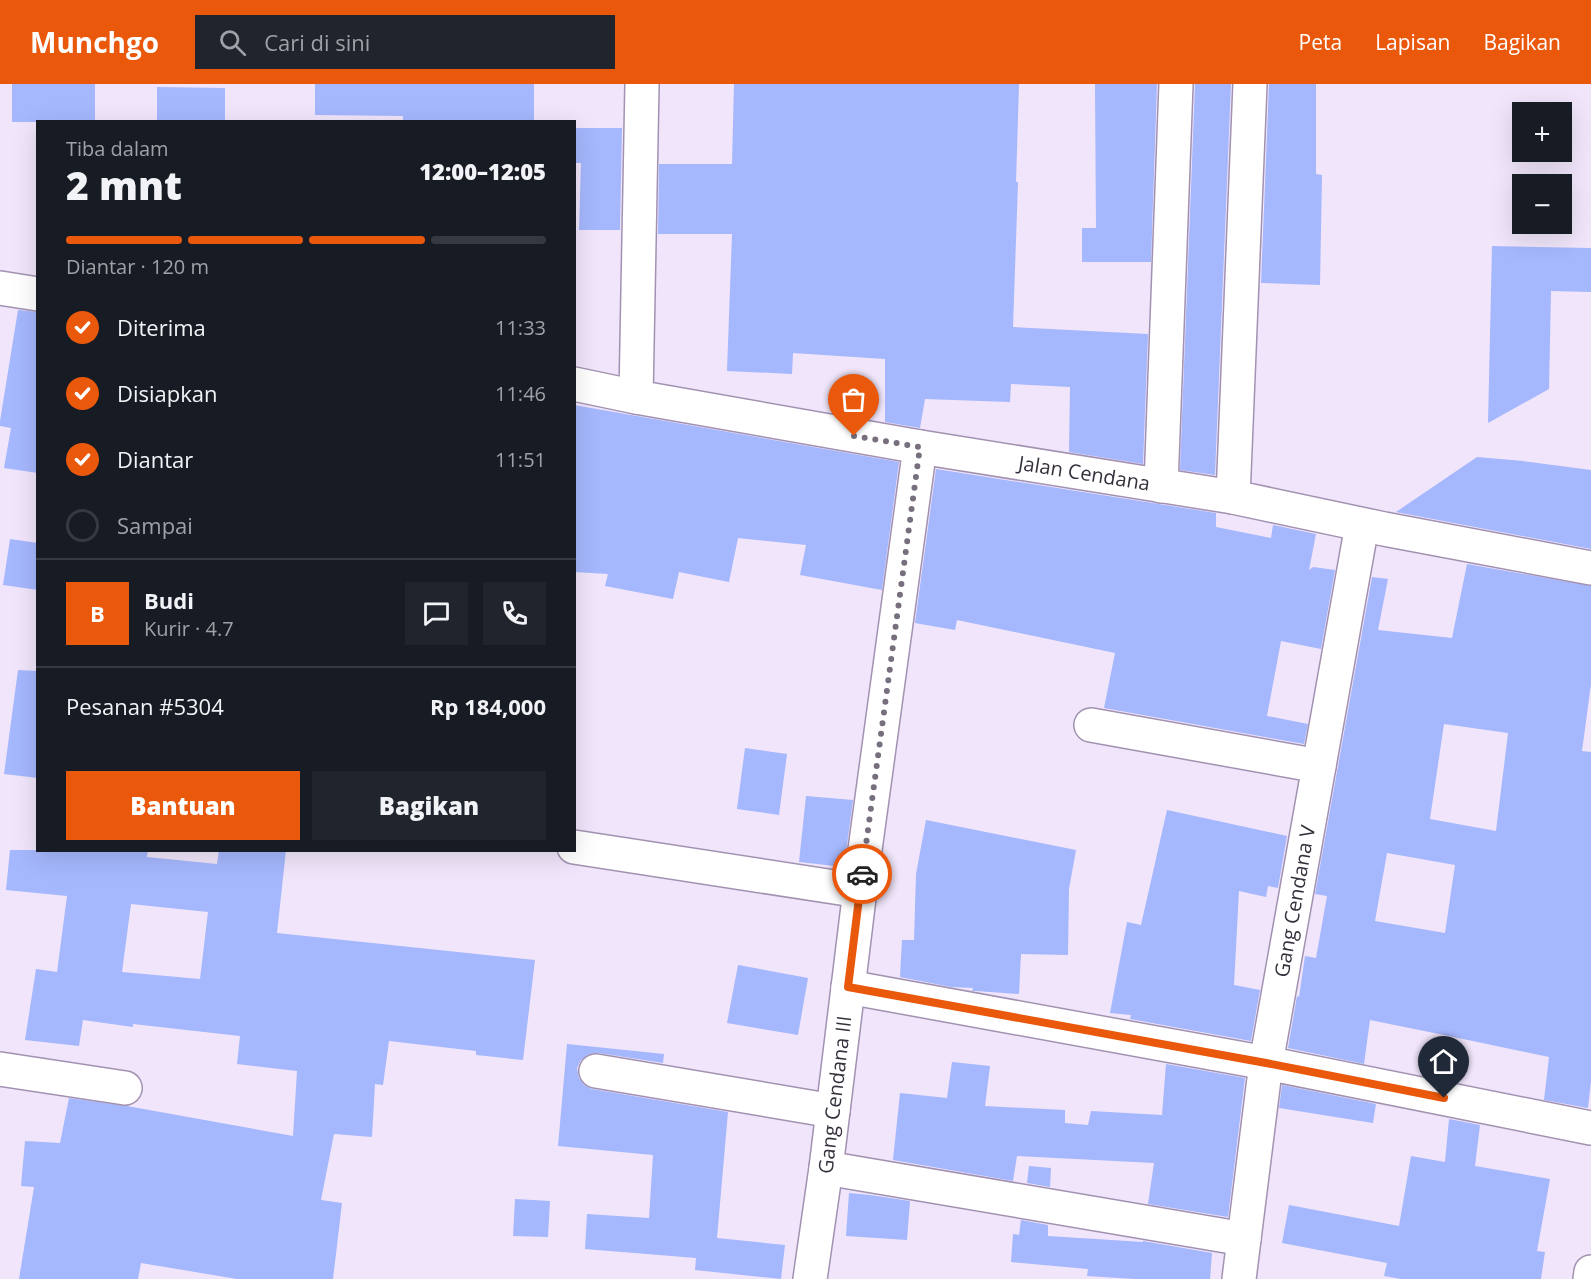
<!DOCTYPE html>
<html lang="id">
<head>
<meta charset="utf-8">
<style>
	:root { --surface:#171b24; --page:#20242c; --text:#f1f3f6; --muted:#9ea1a6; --line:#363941; --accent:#ea580c }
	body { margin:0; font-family:"Open Sans",sans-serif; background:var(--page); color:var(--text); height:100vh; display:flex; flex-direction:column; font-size:22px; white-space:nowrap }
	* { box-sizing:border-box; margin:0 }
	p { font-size:20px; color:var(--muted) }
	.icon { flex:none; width:33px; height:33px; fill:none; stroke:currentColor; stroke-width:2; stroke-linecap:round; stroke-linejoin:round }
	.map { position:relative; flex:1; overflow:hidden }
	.panel { position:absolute; left:36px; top:36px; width:540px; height:732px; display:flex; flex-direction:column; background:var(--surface); border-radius:0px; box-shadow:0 6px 24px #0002 }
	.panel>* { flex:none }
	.tools { position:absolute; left:1512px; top:18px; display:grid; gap:12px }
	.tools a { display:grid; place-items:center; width:60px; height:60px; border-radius:0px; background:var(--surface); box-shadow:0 6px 24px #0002; font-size:30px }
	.pin { position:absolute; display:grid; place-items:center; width:51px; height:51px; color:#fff; margin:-62px -26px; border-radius:50% 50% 50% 0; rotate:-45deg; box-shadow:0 0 6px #0007 }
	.pin .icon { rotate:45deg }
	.courier { position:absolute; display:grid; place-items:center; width:60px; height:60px; margin:-30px; border:4px solid #ea580c; border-radius:50%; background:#fff; color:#222; box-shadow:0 2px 8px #0007 }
	.headline em { font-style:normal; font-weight:800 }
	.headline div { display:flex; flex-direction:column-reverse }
	.headline { display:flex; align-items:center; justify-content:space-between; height:102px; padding:0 30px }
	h1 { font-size:39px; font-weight:800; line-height:45px }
	.bar { display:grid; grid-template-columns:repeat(4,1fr); gap:9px 6px; align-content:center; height:72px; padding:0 30px }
	.bar i { height:8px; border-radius:4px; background:var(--line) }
	.bar .active { background:var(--accent) }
	.bar p { grid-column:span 4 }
	.line { display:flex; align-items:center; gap:15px; padding:0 30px; border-top:2px solid var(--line) }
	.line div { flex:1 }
	.round { display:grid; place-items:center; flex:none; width:63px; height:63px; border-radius:0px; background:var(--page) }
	ol { padding:0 30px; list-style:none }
	li { display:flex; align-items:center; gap:18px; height:66px }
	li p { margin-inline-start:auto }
	li .icon { padding:6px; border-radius:50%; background:var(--accent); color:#fff; stroke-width:4 }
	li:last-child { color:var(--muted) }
	li i { width:33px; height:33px; border:3px solid var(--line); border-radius:50% }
	.action { display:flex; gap:12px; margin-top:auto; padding:12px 30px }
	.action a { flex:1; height:69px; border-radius:0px; background:var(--accent); color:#fff; font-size:24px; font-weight:800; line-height:69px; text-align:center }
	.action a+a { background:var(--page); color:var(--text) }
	header { display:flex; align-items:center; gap:36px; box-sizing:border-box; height:84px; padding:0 30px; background:var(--accent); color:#fff }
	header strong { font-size:28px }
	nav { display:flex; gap:33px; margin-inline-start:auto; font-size:21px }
	.search { width:420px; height:54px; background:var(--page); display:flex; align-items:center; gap:15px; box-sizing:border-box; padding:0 21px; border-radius:0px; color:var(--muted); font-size:22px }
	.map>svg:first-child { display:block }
	.building { fill:#a5b7fd; fill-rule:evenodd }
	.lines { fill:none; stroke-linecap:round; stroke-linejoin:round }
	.street-casing { stroke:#a292b2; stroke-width:36 }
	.street { stroke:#fff; stroke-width:33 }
	.done { stroke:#776f7e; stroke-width:6; stroke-dasharray:0 10.8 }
	.route { stroke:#ea580c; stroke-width:8 }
	.labels { text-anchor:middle; stroke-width:4.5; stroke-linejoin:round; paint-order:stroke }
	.street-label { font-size:20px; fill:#362f3c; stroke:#f0e5fa }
</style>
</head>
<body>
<header>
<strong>Munchgo</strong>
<div class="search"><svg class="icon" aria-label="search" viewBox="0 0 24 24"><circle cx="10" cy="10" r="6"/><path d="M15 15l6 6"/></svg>Cari di sini</div>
<nav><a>Peta</a><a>Lapisan</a><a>Bagikan</a></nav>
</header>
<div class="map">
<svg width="1591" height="1195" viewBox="0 0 1591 1195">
	<rect width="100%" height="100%" fill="#f0e5fa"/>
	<g class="building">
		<rect x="12" y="0" width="83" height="38"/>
		<path d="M315 0H534V38H403V32L315 31Z"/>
		<path d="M734 0H1019L1016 98H1018L1013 243 1148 250 1143 380 1069 368 1070 303 1011 300 1010 318 925 315 920 344 885 338V275L793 269 792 290 727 287 732 150H658L659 80H732Z"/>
		<path d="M1095 0H1157L1151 178H1082V144H1096Z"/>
		<path d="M1195 0H1231L1215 391 1180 386Z"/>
		<path d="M1269 0H1316V90L1322 91 1320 201 1261 199Z"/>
		<path d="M157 3 225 4V38H157Z"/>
		<path d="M574 44H622L620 146H579L581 79H574Z"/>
		<path d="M1492 162 1591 164V208L1551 207 1549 305 1488 339Z"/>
		<path d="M18 226 38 228V389L4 384 11 344 0 342V337Z"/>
		<path d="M574 321 899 378 882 506 800 491 806 461 738 454 729 498 679 488 673 515 605 502 608 490 574 488Z"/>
		<path d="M1477 373 1523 377 1591 386V465L1396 428Z"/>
		<path d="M936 385 1216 429V443L1271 454 1273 441 1316 450 1309 486 1313 483 1335 486 1321 565 1281 557 1267 632 1308 640 1304 660 1104 624 1115 569 957 536 955 546 915 539Z"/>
		<path d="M10 455 38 459V506L3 501Z"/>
		<path d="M1467 480 1591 502V600L1582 667 1591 668V997L1588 1024 1544 1016 1549 973 1449 952 1370 936 1364 980 1288 964 1297 912 1299 913 1305 872 1316 874 1327 812 1315 810 1372 493 1388 495 1378 546 1452 554ZM1444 640 1508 649 1496 747 1430 735ZM1387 769 1455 781 1445 849 1375 837Z"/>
		<path d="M18 586 38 587V694L4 690Z"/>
		<path d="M745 664 787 670 779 731 737 725Z"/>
		<path d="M806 712 853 716 844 783 799 778Z"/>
		<path d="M1167 726 1287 752 1278 804 1268 802 1266 813 1239 807 1234 901 1260 906 1251 957 1130 935 1131 931 1110 929 1127 838 1141 841Z"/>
		<path d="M926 736 1076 766 1069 805 1068 871 1021 870 1019 910 976 907H972L973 904 951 903 900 893 902 856H914L916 790Z"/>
		<path d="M10 766H148L147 773 217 780 219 766H286L277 849 535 876 523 976 476 971V967L389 957 383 1001 375 1000 372 1053 334 1050 321 1116 342 1119 333 1195H237L141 1179 138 1195H19L34 1103 21 1102 25 1057 60 1059 69 1014 127 1022 293 1052 297 987 237 980 240 952 133 940V943L83 936 79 962 25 956 36 885 57 888 67 812 6 806ZM131 820 208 828 200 895 122 888Z"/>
		<path d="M738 881 808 894 798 951 727 939Z"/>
		<path d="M567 960 664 970 663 979 599 969 589 970 581 976 577 984 579 994 584 1001 592 1005 728 1028 717 1154 785 1161 781 1195 695 1186 696 1174 585 1165 587 1130 649 1134 653 1071 558 1062Z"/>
		<path d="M952 978 990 982 985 1022 1065 1026V1039L1088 1041 1091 1027 1162 1031 1166 980 1245 994 1228 1133 1148 1120 1154 1079 1017 1072 1013 1097 893 1076 900 1009 947 1014Z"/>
		<path d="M1282 1001 1376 1020 1373 1039 1279 1024Z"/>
		<path d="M1449 1035 1480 1041 1475 1082 1550 1095 1537 1167 1545 1168 1541 1195H1401L1384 1192 1387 1179 1282 1159 1289 1121 1399 1142 1411 1072 1445 1078Z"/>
		<path d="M1029 1082 1051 1084 1050 1103 1027 1099Z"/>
		<path d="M849 1109 870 1111 910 1117 907 1156 846 1152Z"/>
		<path d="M515 1115 550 1117 548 1153 513 1152Z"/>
		<path d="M1021 1136 1048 1141V1152L1143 1158V1157L1212 1169 1210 1195H1135L1087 1192 1088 1185 1011 1178 1013 1150 1019 1151Z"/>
	</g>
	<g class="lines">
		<g class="street-casing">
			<g id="street">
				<path d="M0 204 38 210"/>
				<path id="s1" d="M574 300 636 313 920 363 1233 413 1384 445 1591 484"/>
				<path d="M636 313 642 0"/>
				<path d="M1161 402 1176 0"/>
				<path d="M1233 413 1250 0"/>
				<path d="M1091 641 1319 682"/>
				<path d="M574 763 860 807"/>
				<path d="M848 903 1266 979 1591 1044"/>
				<path d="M0 985 125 1004"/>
				<path d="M596 987 833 1027"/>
				<path d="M826 1084 1244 1155"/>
				<path id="s2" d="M810 1195 826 1084 864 773 920 363"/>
				<path id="s3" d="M1239 1195 1266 979 1362 441"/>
				<path d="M1590 1195 1591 1188"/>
			</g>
		</g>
		<use href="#street" class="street"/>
	</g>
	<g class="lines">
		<path class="done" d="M854 352 920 363 862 790"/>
		<path class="route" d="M862 790 848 903 1266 979 1444 1014"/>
	</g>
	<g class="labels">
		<g class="street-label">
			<text dy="7" stroke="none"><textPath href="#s1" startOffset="518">Jalan Cendana</textPath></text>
			<text dy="7" stroke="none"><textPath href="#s3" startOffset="382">Gang Cendana V</textPath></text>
			<text dy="7" stroke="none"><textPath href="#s2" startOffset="186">Gang Cendana III</textPath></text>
		</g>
	</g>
</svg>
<div class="tools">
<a>+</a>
<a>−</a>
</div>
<div class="pin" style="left:854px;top:352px;background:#ea580c"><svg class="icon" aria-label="bag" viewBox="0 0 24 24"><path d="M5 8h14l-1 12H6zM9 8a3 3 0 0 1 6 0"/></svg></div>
<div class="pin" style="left:1444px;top:1014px;background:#1f2937"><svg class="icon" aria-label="home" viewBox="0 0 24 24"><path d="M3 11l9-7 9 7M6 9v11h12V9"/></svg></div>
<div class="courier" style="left:862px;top:790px"><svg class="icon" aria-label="car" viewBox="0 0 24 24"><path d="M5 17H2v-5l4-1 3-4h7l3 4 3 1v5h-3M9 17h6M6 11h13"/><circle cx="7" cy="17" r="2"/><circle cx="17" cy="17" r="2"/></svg></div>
<section class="panel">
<div class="headline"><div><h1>2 mnt</h1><p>Tiba dalam</p></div><em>12:00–12:05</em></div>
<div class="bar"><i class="active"></i><i class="active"></i><i class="active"></i><i></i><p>Diantar · 120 m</p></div>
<ol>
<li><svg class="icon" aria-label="check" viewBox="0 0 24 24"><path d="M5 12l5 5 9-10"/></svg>Diterima<p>11:33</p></li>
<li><svg class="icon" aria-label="check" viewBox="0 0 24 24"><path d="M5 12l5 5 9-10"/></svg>Disiapkan<p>11:46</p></li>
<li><svg class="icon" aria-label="check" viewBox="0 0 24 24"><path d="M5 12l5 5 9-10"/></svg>Diantar<p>11:51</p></li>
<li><i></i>Sampai</li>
</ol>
<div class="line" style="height:108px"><b class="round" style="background:var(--accent);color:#fff">B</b><div><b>Budi</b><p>Kurir · 4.7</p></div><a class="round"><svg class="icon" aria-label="chat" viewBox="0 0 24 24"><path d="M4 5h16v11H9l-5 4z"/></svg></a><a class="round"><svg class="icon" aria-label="phone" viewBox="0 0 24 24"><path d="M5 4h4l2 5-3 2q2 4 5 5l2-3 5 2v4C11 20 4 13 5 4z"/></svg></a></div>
<div class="line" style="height:78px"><div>Pesanan #5304</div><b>Rp 184,000</b></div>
<div class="action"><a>Bantuan</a><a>Bagikan</a></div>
</section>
</div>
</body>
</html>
